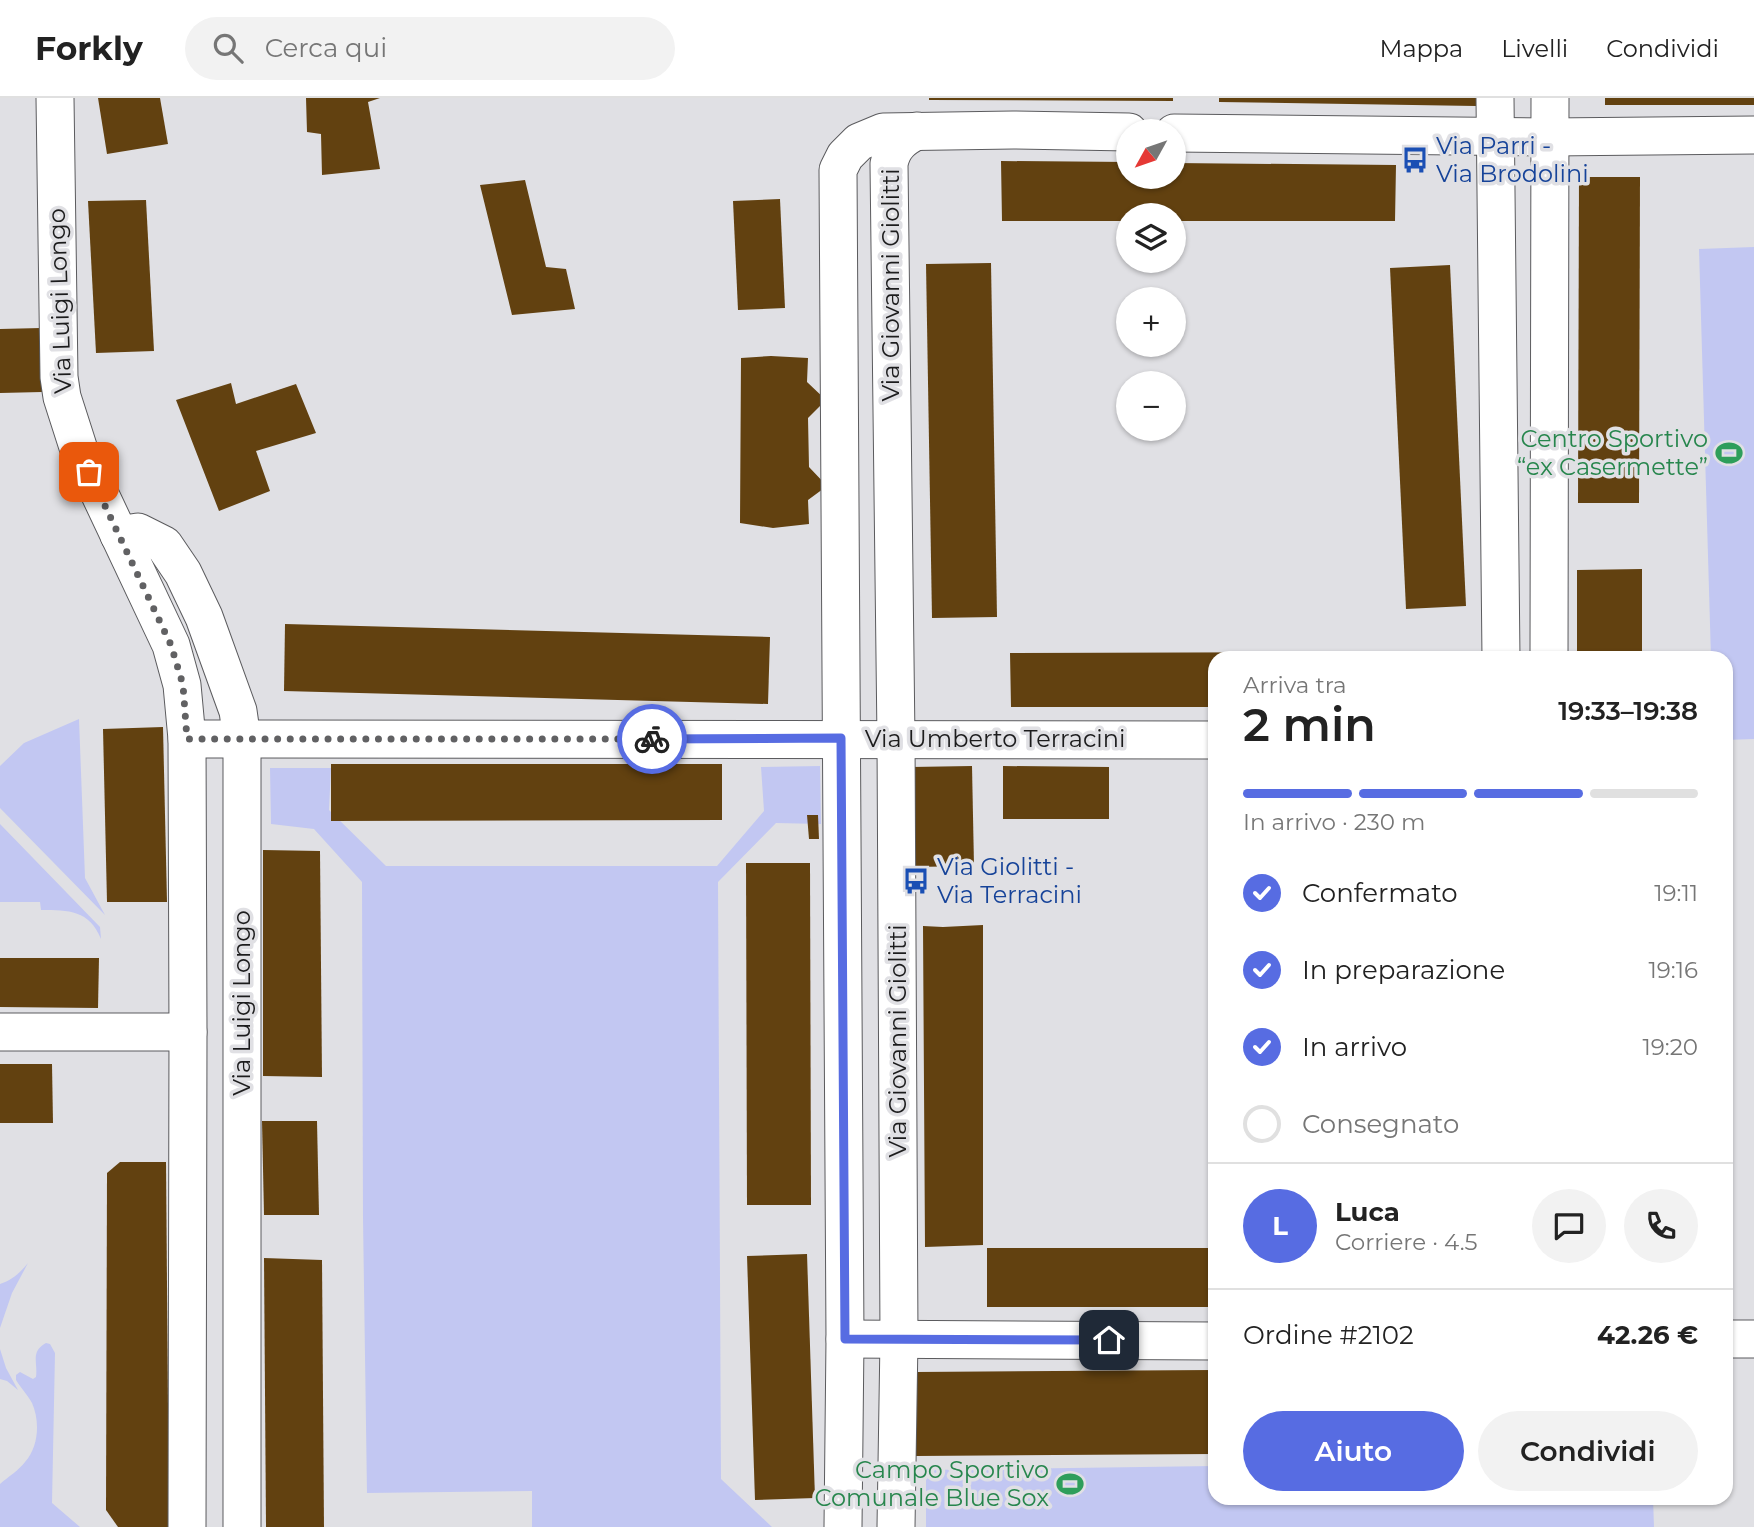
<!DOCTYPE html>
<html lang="it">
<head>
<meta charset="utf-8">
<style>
	:root { --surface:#fff; --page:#f2f2f2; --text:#222; --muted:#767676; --line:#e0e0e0; --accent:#576ce2 }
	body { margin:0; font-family:Montserrat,sans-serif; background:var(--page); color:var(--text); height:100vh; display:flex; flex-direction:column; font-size:26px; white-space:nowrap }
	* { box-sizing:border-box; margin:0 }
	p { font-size:23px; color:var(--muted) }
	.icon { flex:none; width:38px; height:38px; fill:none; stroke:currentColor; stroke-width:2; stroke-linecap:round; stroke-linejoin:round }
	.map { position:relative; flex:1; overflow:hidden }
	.panel { position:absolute; left:1208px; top:553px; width:525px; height:854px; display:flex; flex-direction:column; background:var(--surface); border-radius:21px; box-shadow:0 2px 5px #0004 }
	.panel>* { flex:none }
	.needle { width:46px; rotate:230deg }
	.buttons { position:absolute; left:1116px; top:21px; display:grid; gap:14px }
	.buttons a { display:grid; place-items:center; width:70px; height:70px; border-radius:50%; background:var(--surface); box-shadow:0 2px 5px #0004; font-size:35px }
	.pin { position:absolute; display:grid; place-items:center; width:60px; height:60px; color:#fff; margin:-30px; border-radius:14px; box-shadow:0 4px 10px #0006 }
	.courier { position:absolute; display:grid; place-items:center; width:70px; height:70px; margin:-35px; border:5px solid #576ce2; border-radius:50%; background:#fff; color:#222; box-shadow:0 2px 9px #0007 }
	.summary em { font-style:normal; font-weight:600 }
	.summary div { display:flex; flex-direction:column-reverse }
	.summary { display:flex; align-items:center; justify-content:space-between; height:119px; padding:0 35px }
	h1 { font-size:46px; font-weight:600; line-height:52px }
	.bar { display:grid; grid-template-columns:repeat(4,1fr); gap:10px 7px; align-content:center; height:84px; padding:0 35px }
	.bar i { height:9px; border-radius:5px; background:var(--line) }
	.bar .current { background:var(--accent) }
	.bar p { grid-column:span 4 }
	.line { display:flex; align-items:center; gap:18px; padding:0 35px; border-top:2px solid var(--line) }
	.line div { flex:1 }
	.round { display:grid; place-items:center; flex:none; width:74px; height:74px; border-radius:37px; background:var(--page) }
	ol { padding:0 35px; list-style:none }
	li { display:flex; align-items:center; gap:21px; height:77px }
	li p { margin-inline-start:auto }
	li .icon { padding:7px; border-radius:50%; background:var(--accent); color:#fff; stroke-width:4 }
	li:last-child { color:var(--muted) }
	li i { width:38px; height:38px; border:4px solid var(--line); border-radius:50% }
	.primary-button { display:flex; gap:14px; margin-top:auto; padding:14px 35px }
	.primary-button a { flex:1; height:80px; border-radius:42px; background:var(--accent); color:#fff; font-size:28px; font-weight:600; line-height:80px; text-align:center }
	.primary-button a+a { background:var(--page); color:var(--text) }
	header { display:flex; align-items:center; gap:42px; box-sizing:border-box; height:98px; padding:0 35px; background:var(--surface); border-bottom:2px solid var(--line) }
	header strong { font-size:33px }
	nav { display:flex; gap:38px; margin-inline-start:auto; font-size:24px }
	.search { width:490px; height:63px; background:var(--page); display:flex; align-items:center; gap:18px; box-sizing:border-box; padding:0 24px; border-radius:38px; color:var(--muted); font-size:26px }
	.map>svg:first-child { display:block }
	.green { fill:#c2c7f2 }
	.building { fill:#624110 }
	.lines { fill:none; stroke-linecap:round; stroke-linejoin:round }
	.minor-casing { stroke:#5b5b5e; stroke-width:39 }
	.minor { stroke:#fff; stroke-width:37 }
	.done { stroke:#616163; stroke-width:7; stroke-dasharray:0 12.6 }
	.route { stroke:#576ce2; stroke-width:9 }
	.labels { text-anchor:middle; stroke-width:7; stroke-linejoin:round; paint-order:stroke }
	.transit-label { font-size:24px; fill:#164399; stroke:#e0e0e4; text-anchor:start }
	.street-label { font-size:24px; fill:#1c1c1d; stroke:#e0e0e4 }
	.leisure-label { font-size:24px; fill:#27864d; stroke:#e0e0e4; text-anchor:end }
</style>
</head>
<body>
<header>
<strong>Forkly</strong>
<div class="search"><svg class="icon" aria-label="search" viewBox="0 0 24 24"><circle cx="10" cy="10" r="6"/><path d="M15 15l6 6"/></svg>Cerca qui</div>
<nav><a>Mappa</a><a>Livelli</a><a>Condividi</a></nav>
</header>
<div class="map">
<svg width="1754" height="1429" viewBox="0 0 1754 1429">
	<rect width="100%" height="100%" fill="#e0e0e4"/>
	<g class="green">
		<path d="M1754 149V641L1726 642V560H1711L1699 151Z"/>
		<path d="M79 621 85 780 105 817 0 710V668L24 645Z"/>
		<path d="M820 668 821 726 776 725 718 784 721 1381 772 1429H532V1393L367 1395 363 1120 362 784 314 731 271 726 270 670H331L329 712 386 768H717L764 713 761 669Z"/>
		<path d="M0 726 100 829 101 841C89 812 69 812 41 812L40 804H0Z"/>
		<path d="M28 1165 12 1195 0 1230V1186C12 1182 20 1175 28 1165Z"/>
		<path d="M46 1245 50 1246 55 1255 52 1405 80 1429H0V1386C8 1379 19 1372 25 1364 39 1348 40 1323 32 1305 27 1296 21 1290 16 1282V1277L20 1274 33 1281 36 1279C38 1264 30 1254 46 1245Z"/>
		<path d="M0 1251 6 1270 18 1292 7 1283 0 1281Z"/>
		<path d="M1214 1368V1400H1653L1654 1429H926V1372Z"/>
	</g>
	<g class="building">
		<path d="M98 0H160L168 46 107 56Z"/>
		<path d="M306 0H380L368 4 380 71 322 77 321 36 307 34Z"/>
		<path d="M929 0H1173V3L929 2Z"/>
		<path d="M1219 0H1480L1476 8 1219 4Z"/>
		<rect x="1605" y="0" width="149" height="7"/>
		<path d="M1001 63 1129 64V79H1174V65L1396 67 1395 123H1174V117H1129V123H1002Z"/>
		<path d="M1579 79H1640L1639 405H1578Z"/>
		<path d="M525 82 546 169 566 171 575 211 512 217 480 87Z"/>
		<path d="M780 101 785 210 738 212 733 103Z"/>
		<path d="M146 102 154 253 96 255 88 103Z"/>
		<path d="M991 165 997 519 932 520 926 166Z"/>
		<path d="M1450 167 1466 508 1406 511 1390 170Z"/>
		<path d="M41 230 42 294 0 295V231Z"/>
		<path d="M771 258 808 260 807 284 826 302 808 320 809 369 827 388 808 402 809 426 773 430 740 425 741 260Z"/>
		<path d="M231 285 236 306 296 286 316 335 256 353 270 393 219 413 176 302Z"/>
		<path d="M1642 471V560H1577V472Z"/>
		<path d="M285 526 770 539 768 606 284 593Z"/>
		<path d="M1388 554V560H1214V609H1011L1010 555Z"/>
		<path d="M163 629 167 804H107L103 631Z"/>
		<path d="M331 666H722V722L331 723Z"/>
		<path d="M972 668 974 768 913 769 911 669Z"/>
		<path d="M1003 668 1109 669V721H1003Z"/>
		<path d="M807 717H818L819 741H809Z"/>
		<path d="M263 752 320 753 322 979 263 978Z"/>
		<path d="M746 765H810L811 1107H747Z"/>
		<path d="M983 827V1147L925 1149 923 828 943 829Z"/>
		<path d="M0 860H99L98 910 0 909Z"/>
		<path d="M0 966H52L53 1025H0Z"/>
		<path d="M262 1023H317L319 1117H264Z"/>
		<path d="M120 1064H166L169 1429H118L106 1412 107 1075Z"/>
		<rect x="987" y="1150" width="227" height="59"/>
		<path d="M807 1156 815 1400 755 1402 747 1158Z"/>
		<path d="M264 1160 322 1162 324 1429H266Z"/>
		<path d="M1214 1272V1356L916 1358V1274Z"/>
	</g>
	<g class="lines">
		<g class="minor-casing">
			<g id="minor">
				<path d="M55 0 59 279 62 299 79 352 171 547 182 587 187 641 188 934 187 1429"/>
				<path d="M1495 0 1501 560"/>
				<path d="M1174 35 1550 39 1754 37"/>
				<path d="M119 437 138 434 164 447 183 475 204 519 238 613 242 641V1429"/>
				<path d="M1549 560 1550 0"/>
				<path d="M187 641 1214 642"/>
				<path d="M0 934H188"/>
				<path d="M845 1241 1214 1243"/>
				<path d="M1726 1241H1754"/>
				<path d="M843 1429 845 1241 838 72 845 58 859 44 883 34 1013 32 1129 34"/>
				<path d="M896 1429 899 1241 896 641 889 66C892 49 902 40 917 33"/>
			</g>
		</g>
		<use href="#minor" class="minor"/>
	</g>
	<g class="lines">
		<path class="done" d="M89 374 171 547 183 587 187 641H652"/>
		<path class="route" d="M652 641 841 640 845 1241 1109 1242"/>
	</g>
	<defs>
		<g id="bus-bare" transform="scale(2.1)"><path d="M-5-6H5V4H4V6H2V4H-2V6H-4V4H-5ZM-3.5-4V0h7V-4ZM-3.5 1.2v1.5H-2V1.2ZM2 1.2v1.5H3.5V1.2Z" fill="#1a4fb4" stroke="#e0e0e4" stroke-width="2.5" paint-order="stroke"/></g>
		<g id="stadium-bare" transform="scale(2.1)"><path d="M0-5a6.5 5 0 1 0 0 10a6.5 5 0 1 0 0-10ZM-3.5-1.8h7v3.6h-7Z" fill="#2e9e5b" stroke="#e0e0e4" stroke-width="2.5" paint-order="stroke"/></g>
	</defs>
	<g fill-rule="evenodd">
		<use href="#bus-bare" x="1415" y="62"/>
		<use href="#stadium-bare" x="1729" y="355"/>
		<use href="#bus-bare" x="916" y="783"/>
		<use href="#stadium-bare" x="1070" y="1386"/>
	</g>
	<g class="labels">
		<g class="transit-label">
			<text x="1436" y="56">Via Parri -<tspan x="1436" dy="28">Via Brodolini</tspan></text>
			<text x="937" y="777">Via Giolitti -<tspan x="937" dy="28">Via Terracini</tspan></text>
		</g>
		<g class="street-label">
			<text transform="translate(891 187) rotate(-90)" y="8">Via Giovanni Giolitti</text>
			<text transform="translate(60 203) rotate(-92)" y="8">Via Luigi Longo</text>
			<text x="995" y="649">Via Umberto Terracini</text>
			<text transform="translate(242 905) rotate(-90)" y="8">Via Luigi Longo</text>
			<text transform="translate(898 943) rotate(-90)" y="8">Via Giovanni Giolitti</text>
		</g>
		<g class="leisure-label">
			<text x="1708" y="349">Centro Sportivo<tspan x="1708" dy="28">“ex Casermette”</tspan></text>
			<text x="1049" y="1380">Campo Sportivo<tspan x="1049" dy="28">Comunale Blue Sox</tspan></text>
		</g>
	</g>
</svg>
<div class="buttons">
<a><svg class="needle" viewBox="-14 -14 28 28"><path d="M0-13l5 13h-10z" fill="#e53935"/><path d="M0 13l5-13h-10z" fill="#767676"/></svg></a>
<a><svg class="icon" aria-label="layers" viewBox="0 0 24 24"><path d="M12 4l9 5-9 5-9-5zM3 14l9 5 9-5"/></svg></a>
<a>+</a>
<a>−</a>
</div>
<div class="pin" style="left:89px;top:374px;background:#ea580c"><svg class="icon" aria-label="bag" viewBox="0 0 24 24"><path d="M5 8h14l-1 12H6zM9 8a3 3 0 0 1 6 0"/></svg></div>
<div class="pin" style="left:1109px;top:1242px;background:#1f2937"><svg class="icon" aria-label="home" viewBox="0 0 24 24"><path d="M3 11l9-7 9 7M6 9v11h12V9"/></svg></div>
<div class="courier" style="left:652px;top:641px"><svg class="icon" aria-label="bike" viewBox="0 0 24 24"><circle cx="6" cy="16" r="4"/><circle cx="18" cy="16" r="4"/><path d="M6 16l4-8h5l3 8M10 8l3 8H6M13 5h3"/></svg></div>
<section class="panel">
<div class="summary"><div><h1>2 min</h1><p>Arriva tra</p></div><em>19:33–19:38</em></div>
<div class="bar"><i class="current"></i><i class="current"></i><i class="current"></i><i></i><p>In arrivo · 230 m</p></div>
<ol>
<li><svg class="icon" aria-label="check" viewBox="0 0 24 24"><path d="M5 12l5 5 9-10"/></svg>Confermato<p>19:11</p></li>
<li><svg class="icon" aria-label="check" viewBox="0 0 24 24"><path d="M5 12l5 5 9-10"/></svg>In preparazione<p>19:16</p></li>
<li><svg class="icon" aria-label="check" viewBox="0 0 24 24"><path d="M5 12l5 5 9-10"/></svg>In arrivo<p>19:20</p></li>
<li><i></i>Consegnato</li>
</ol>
<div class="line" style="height:126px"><b class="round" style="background:var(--accent);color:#fff">L</b><div><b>Luca</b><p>Corriere · 4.5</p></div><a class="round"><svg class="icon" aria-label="chat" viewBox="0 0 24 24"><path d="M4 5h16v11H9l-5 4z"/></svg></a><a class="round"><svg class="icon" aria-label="phone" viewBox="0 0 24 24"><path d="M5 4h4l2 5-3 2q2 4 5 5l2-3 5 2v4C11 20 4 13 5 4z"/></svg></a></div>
<div class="line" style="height:91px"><div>Ordine #2102</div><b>42.26 €</b></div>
<div class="primary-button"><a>Aiuto</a><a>Condividi</a></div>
</section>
</div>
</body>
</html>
